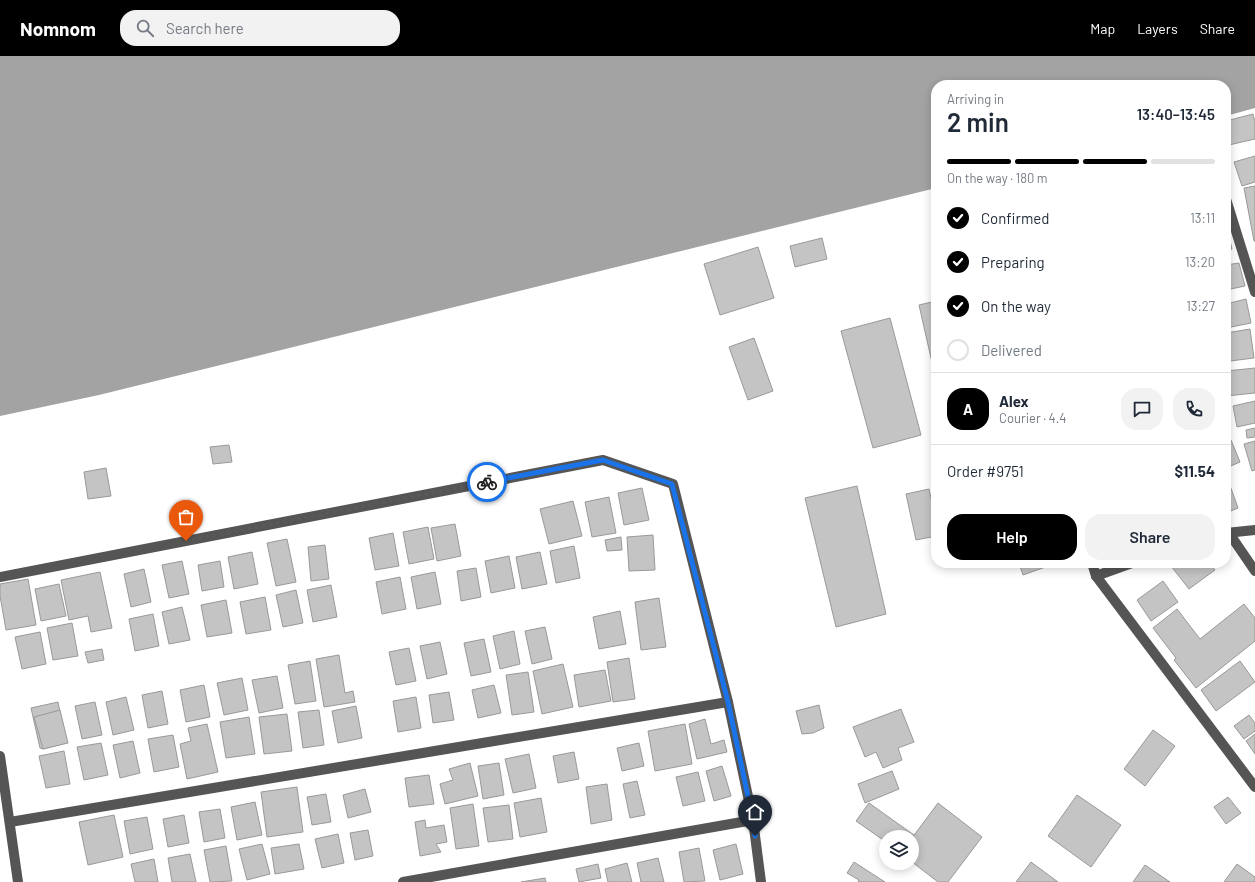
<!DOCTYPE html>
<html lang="en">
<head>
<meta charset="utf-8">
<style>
	:root { --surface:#fff; --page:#f2f2f3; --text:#1f2937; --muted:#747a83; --line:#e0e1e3; --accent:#000 }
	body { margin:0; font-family:Barlow,sans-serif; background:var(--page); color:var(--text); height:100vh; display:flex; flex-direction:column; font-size:15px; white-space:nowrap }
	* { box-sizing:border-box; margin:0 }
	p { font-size:13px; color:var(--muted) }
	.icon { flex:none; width:22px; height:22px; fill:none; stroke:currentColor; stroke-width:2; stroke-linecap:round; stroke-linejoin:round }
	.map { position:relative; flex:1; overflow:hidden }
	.drawer { position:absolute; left:931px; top:24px; width:300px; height:488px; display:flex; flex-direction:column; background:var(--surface); border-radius:16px; box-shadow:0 2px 10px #0003 }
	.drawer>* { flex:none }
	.tools { position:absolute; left:879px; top:774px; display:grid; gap:8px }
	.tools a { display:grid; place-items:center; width:40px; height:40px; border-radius:50%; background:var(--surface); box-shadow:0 2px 10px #0003; font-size:20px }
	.pin { position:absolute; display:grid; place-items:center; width:34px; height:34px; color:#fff; margin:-41px -17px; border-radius:50% 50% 50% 0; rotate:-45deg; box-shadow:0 0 4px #0007 }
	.pin .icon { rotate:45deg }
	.courier { position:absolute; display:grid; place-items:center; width:40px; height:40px; margin:-20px; border:3px solid #1a73e8; border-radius:50%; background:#fff; color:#222; box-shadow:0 1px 5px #0007 }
	.head em { font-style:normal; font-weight:600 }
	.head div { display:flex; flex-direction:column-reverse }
	.head { display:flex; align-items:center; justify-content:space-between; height:68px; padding:0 16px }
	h1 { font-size:26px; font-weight:600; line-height:30px }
	.bar { display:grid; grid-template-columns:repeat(4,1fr); gap:6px 4px; align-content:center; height:48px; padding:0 16px }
	.bar i { height:5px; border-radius:3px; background:var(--line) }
	.bar .selected { background:var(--accent) }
	.bar p { grid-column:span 4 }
	.line { display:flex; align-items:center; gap:10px; padding:0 16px; border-top:1px solid var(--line) }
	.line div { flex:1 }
	.round { display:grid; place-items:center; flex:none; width:42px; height:42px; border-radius:16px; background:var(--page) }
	ol { padding:0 16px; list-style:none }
	li { display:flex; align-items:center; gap:12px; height:44px }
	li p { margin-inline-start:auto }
	li .icon { padding:4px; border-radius:50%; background:var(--accent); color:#fff; stroke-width:4 }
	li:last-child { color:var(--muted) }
	li i { width:22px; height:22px; border:2px solid var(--line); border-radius:50% }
	.action { display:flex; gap:8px; margin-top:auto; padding:8px 16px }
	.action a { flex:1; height:46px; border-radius:16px; background:var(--accent); color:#fff; font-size:16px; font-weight:600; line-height:46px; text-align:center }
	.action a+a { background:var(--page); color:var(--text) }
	header { display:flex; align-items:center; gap:24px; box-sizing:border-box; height:56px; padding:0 20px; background:var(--accent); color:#fff }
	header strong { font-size:19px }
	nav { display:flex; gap:22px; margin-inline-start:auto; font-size:14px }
	.search { width:280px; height:36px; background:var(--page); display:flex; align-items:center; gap:10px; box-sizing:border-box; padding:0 14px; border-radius:16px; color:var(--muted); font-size:15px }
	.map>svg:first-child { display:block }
	.water { fill:#a3a3a3 }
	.building { fill:#c4c4c4; stroke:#999 }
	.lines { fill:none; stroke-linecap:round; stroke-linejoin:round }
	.minor { stroke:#555; stroke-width:10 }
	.done { stroke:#595959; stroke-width:4; stroke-dasharray:0 7.2 }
	.route { stroke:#1a73e8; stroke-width:5 }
</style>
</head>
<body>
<header>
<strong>Nomnom</strong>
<div class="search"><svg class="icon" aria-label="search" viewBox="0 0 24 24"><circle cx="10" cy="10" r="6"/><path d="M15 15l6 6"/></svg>Search here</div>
<nav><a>Map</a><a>Layers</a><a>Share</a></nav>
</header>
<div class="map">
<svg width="1255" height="826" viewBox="0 0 1255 826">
	<rect width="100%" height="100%" fill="#fff"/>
	<path class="water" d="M0 0H1255V52L1226 60V29H936V132L99 339 0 360Z"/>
	<g class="building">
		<path d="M1253 58 1255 66V83L1229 89 1226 75V65Z"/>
		<path d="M1255 100V126L1242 130 1234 106Z"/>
		<path d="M1255 130V185H1254L1244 132Z"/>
		<path d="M1226 172H1227L1232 193 1226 195Z"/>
		<path d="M822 182 827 203 795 211 790 190Z"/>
		<path d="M758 191 774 242 720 259 704 208Z"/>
		<path d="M1239 207 1245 230 1226 234V209Z"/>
		<path d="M1246 243 1251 267 1226 272V248Z"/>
		<path d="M936 245V324L919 249Z"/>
		<path d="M890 262 921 379 873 392 841 275Z"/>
		<path d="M1250 273 1254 302 1230 305 1229 298H1226V277Z"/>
		<path d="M754 282 773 335 748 344 729 291Z"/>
		<path d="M1255 312V337L1226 340V315Z"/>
		<path d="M1255 345V367L1237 371 1233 350Z"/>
		<path d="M1255 372V381L1247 382 1246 374Z"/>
		<path d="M1231 384 1240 406 1226 412V386Z"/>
		<path d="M1255 385V414L1252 415 1244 388Z"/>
		<path d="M229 389 232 406 213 408 210 391Z"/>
		<path d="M106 412 111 440 88 443 84 416Z"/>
		<path d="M1226 424H1228L1238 452 1226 457Z"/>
		<path d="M857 430 886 558 836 571 805 442Z"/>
		<path d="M642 432 649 464 624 469 618 437Z"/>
		<path d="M929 433 936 465V480L916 484 906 438Z"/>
		<path d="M609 441 616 477 592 481 585 446Z"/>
		<path d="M573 445 582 480 549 488 540 453Z"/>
		<path d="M455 468 461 500 437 505 431 472Z"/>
		<path d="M428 471 434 503 409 508 403 476Z"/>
		<path d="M393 477 399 510 375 514 369 482Z"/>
		<path d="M653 479 655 514 629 515 627 481Z"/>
		<path d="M621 481 622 494 607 495 605 484Z"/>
		<path d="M287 483 296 526 276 530 267 487Z"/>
		<path d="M325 489 329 523 311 525 308 491Z"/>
		<path d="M574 490 580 522 556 527 550 495Z"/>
		<path d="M252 496 258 528 234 533 228 501Z"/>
		<path d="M540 496 547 528 522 533 516 501Z"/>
		<path d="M509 500 515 532 491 537 485 505Z"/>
		<path d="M182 505 189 538 169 542 162 509Z"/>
		<path d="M220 505 224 531 202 535 198 509Z"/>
		<path d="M1019 507H1051V509L1023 519Z"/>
		<path d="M1176 507H1209L1215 514 1189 533 1171 510Z"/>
		<path d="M476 512 481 541 461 545 457 515Z"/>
		<path d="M144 513 151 546 131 551 124 518Z"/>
		<path d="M100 516 112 572 91 576 88 560 69 564 61 524Z"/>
		<path d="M435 516 441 548 417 553 411 521Z"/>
		<path d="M400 521 406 553 382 558 376 526Z"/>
		<path d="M28 523 36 569 6 574 0 540V528Z"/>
		<path d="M1163 525 1178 546 1151 565 1137 544Z"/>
		<path d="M59 528 66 560 41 565 35 533Z"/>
		<path d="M331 529 337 561 313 566 307 534Z"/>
		<path d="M296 534 303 567 283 571 276 539Z"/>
		<path d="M265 541 271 574 246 578 240 546Z"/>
		<path d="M659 542 666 591 641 594 635 546Z"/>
		<path d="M226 544 232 577 207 581 201 549Z"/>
		<path d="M1244 548 1255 562V585L1196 632 1174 604 1176 602 1153 572 1177 553 1200 583Z"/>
		<path d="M182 551 190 584 169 588 162 556Z"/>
		<path d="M620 555 626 588 599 593 593 561Z"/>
		<path d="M153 558 159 590 135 595 129 563Z"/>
		<path d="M72 567 78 600 53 604 47 572Z"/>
		<path d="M545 571 552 603 532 608 525 575Z"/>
		<path d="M514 575 520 608 500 613 493 580Z"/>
		<path d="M40 576 46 608 22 613 15 581Z"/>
		<path d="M484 583 491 616 471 620 464 587Z"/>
		<path d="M440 586 447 618 427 623 420 590Z"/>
		<path d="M409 592 416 625 396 629 389 596Z"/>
		<path d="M102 593 104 604 88 607 85 596Z"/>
		<path d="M339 599 345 637 353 635 355 646 324 651 316 603Z"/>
		<path d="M629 602 635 643 613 646 607 606Z"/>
		<path d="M310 605 316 645 295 648 288 609Z"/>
		<path d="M1240 605 1255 626 1216 655 1201 634Z"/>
		<path d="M563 608 573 651 542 658 533 615Z"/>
		<path d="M605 614 611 645 579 651 574 619Z"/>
		<path d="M528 616 534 656 512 659 506 619Z"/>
		<path d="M277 620 283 652 259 657 252 624Z"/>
		<path d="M242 622 248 654 224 659 217 627Z"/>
		<path d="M204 629 210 661 186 666 180 634Z"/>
		<path d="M494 629 501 657 478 662 472 634Z"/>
		<path d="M162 635 168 668 148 672 142 639Z"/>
		<path d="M449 636 454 664 433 667 429 639Z"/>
		<path d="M126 641 134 674 113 679 106 646Z"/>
		<path d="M416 641 421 672 398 676 393 645Z"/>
		<path d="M58 646 66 687 43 693 40 692 31 652Z"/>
		<path d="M95 646 102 679 82 683 75 650Z"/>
		<path d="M819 649 824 672 813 677 802 678 796 655Z"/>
		<path d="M356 650 362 682 338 687 332 655Z"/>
		<path d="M901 653 914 686 898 692 902 704 883 712 876 696 865 701 853 671Z"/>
		<path d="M60 654 68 687 43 693 34 661Z"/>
		<path d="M319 654 324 689 303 692 298 656Z"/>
		<path d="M287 658 292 695 264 698 259 661Z"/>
		<path d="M1249 659 1255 667V675L1244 683 1234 670Z"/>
		<path d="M249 661 255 698 226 702 220 666Z"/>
		<path d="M705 663 711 688 724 684 727 696 697 703 689 668Z"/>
		<path d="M207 668 218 716 187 723 180 688 191 685 188 672Z"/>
		<path d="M685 668 692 708 655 715 648 675Z"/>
		<path d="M1153 674 1175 690 1145 730 1124 713Z"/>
		<path d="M1255 678V698L1246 685Z"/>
		<path d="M173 679 179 711 154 716 148 683Z"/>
		<path d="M133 685 140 717 120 722 113 689Z"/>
		<path d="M101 687 108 719 84 724 77 691Z"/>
		<path d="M639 687 644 710 622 715 617 692Z"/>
		<path d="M64 695 70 728 46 732 39 700Z"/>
		<path d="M574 696 579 723 558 727 553 700Z"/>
		<path d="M529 698 536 732 513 737 505 703Z"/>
		<path d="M470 707 478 740 445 748 440 728 453 724 449 713Z"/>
		<path d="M499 707 504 739 483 743 478 710Z"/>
		<path d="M722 710 731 740 714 745 706 715Z"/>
		<path d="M892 715 899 733 865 747 858 728Z"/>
		<path d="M698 716 705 745 683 750 676 721Z"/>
		<path d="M429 719 434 748 409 751 405 722Z"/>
		<path d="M637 725 645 759 630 762 623 728Z"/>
		<path d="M607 728 612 764 591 768 586 731Z"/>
		<path d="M297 731 303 776 267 781 261 736Z"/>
		<path d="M365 733 371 756 348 762 343 739Z"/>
		<path d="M326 738 331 766 312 769 307 741Z"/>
		<path d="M1077 739 1121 769 1091 811 1048 780Z"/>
		<path d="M1228 741 1241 757 1226 768 1214 751Z"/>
		<path d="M541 742 547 776 520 781 514 747Z"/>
		<path d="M255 746 262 779 237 784 231 751Z"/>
		<path d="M869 747 914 779 912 782 886 781V786L856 765Z"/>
		<path d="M938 747 982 781 948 826H938L912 806V782Z"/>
		<path d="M473 748 479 790 456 793 450 752Z"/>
		<path d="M509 749 513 783 488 786 483 752Z"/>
		<path d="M220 753 225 782 204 786 199 756Z"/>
		<path d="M114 759 123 801 88 809 79 766Z"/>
		<path d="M184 759 189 787 168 791 163 763Z"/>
		<path d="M147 761 153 793 130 798 124 765Z"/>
		<path d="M425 764 426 772 444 769 447 786 436 788 441 796 420 800 415 766Z"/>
		<path d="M368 774 373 800 355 804 350 777Z"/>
		<path d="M338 778 344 807 322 812 315 783Z"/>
		<path d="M262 788 270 818 247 824 239 793Z"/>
		<path d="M299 788 304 813 275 818 271 792Z"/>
		<path d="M736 788 743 818 720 824 713 794Z"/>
		<path d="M226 790 232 825 210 826 204 794Z"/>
		<path d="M699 792 705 825 684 826 679 796Z"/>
		<path d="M190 798 196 826H172L168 802Z"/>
		<path d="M658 802 664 826H641L637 807Z"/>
		<path d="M154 803 158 826H135L131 808Z"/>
		<path d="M854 806 885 826H858L859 824 847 817Z"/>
		<path d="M1031 806 1058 826H1016Z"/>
		<path d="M627 807 632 826H608L605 813Z"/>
		<path d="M598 808 601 822 579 826 576 813Z"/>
		<path d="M1237 808 1255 821V826H1224Z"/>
		<path d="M1145 809 1170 826H1133Z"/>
		<path d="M545 822 546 826H521Z"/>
	</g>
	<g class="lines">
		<g class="minor">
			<path d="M1226 143 1255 236"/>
			<path d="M1226 477 1255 474"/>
			<path d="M1229 477 1255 515"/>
			<path d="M1092 507 1096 520 1255 731"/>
			<path d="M1096 520 1132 507"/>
			<path d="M0 521 603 404 673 428 728 646 753 764"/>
			<path d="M0 700 18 826"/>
			<path d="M10 766 728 646"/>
			<path d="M403 826 753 764 761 826"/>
		</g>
	</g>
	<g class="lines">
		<path class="done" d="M186 485 487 426"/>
		<path class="route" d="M487 426 603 404 672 428 728 646 753 764 755 780"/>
	</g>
</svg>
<div class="tools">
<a><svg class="icon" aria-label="layers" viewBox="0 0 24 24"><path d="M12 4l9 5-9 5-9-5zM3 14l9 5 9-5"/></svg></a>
</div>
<div class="pin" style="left:186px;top:485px;background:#ea580c"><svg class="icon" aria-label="bag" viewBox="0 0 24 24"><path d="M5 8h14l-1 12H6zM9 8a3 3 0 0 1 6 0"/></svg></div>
<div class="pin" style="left:755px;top:780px;background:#1f2937"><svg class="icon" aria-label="home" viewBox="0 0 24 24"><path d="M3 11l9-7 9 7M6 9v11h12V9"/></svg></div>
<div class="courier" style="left:487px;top:426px"><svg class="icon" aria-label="bike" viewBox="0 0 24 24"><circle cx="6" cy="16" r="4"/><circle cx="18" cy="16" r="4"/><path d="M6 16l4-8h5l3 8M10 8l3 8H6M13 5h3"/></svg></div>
<section class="drawer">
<div class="head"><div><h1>2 min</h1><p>Arriving in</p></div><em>13:40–13:45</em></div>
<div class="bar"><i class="selected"></i><i class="selected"></i><i class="selected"></i><i></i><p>On the way · 180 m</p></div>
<ol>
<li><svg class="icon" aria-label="check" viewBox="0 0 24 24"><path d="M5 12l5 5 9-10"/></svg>Confirmed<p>13:11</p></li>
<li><svg class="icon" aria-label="check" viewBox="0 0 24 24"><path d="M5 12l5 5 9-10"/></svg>Preparing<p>13:20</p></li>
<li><svg class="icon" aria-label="check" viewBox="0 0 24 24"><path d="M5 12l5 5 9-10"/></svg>On the way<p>13:27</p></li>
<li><i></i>Delivered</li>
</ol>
<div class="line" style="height:72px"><b class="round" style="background:var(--accent);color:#fff">A</b><div><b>Alex</b><p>Courier · 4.4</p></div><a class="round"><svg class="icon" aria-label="chat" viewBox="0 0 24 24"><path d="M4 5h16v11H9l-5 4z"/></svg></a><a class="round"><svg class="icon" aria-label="phone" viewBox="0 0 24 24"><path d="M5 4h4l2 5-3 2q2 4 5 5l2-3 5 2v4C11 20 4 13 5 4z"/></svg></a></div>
<div class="line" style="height:52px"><div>Order #9751</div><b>$11.54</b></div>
<div class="action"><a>Help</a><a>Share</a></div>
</section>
</div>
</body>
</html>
